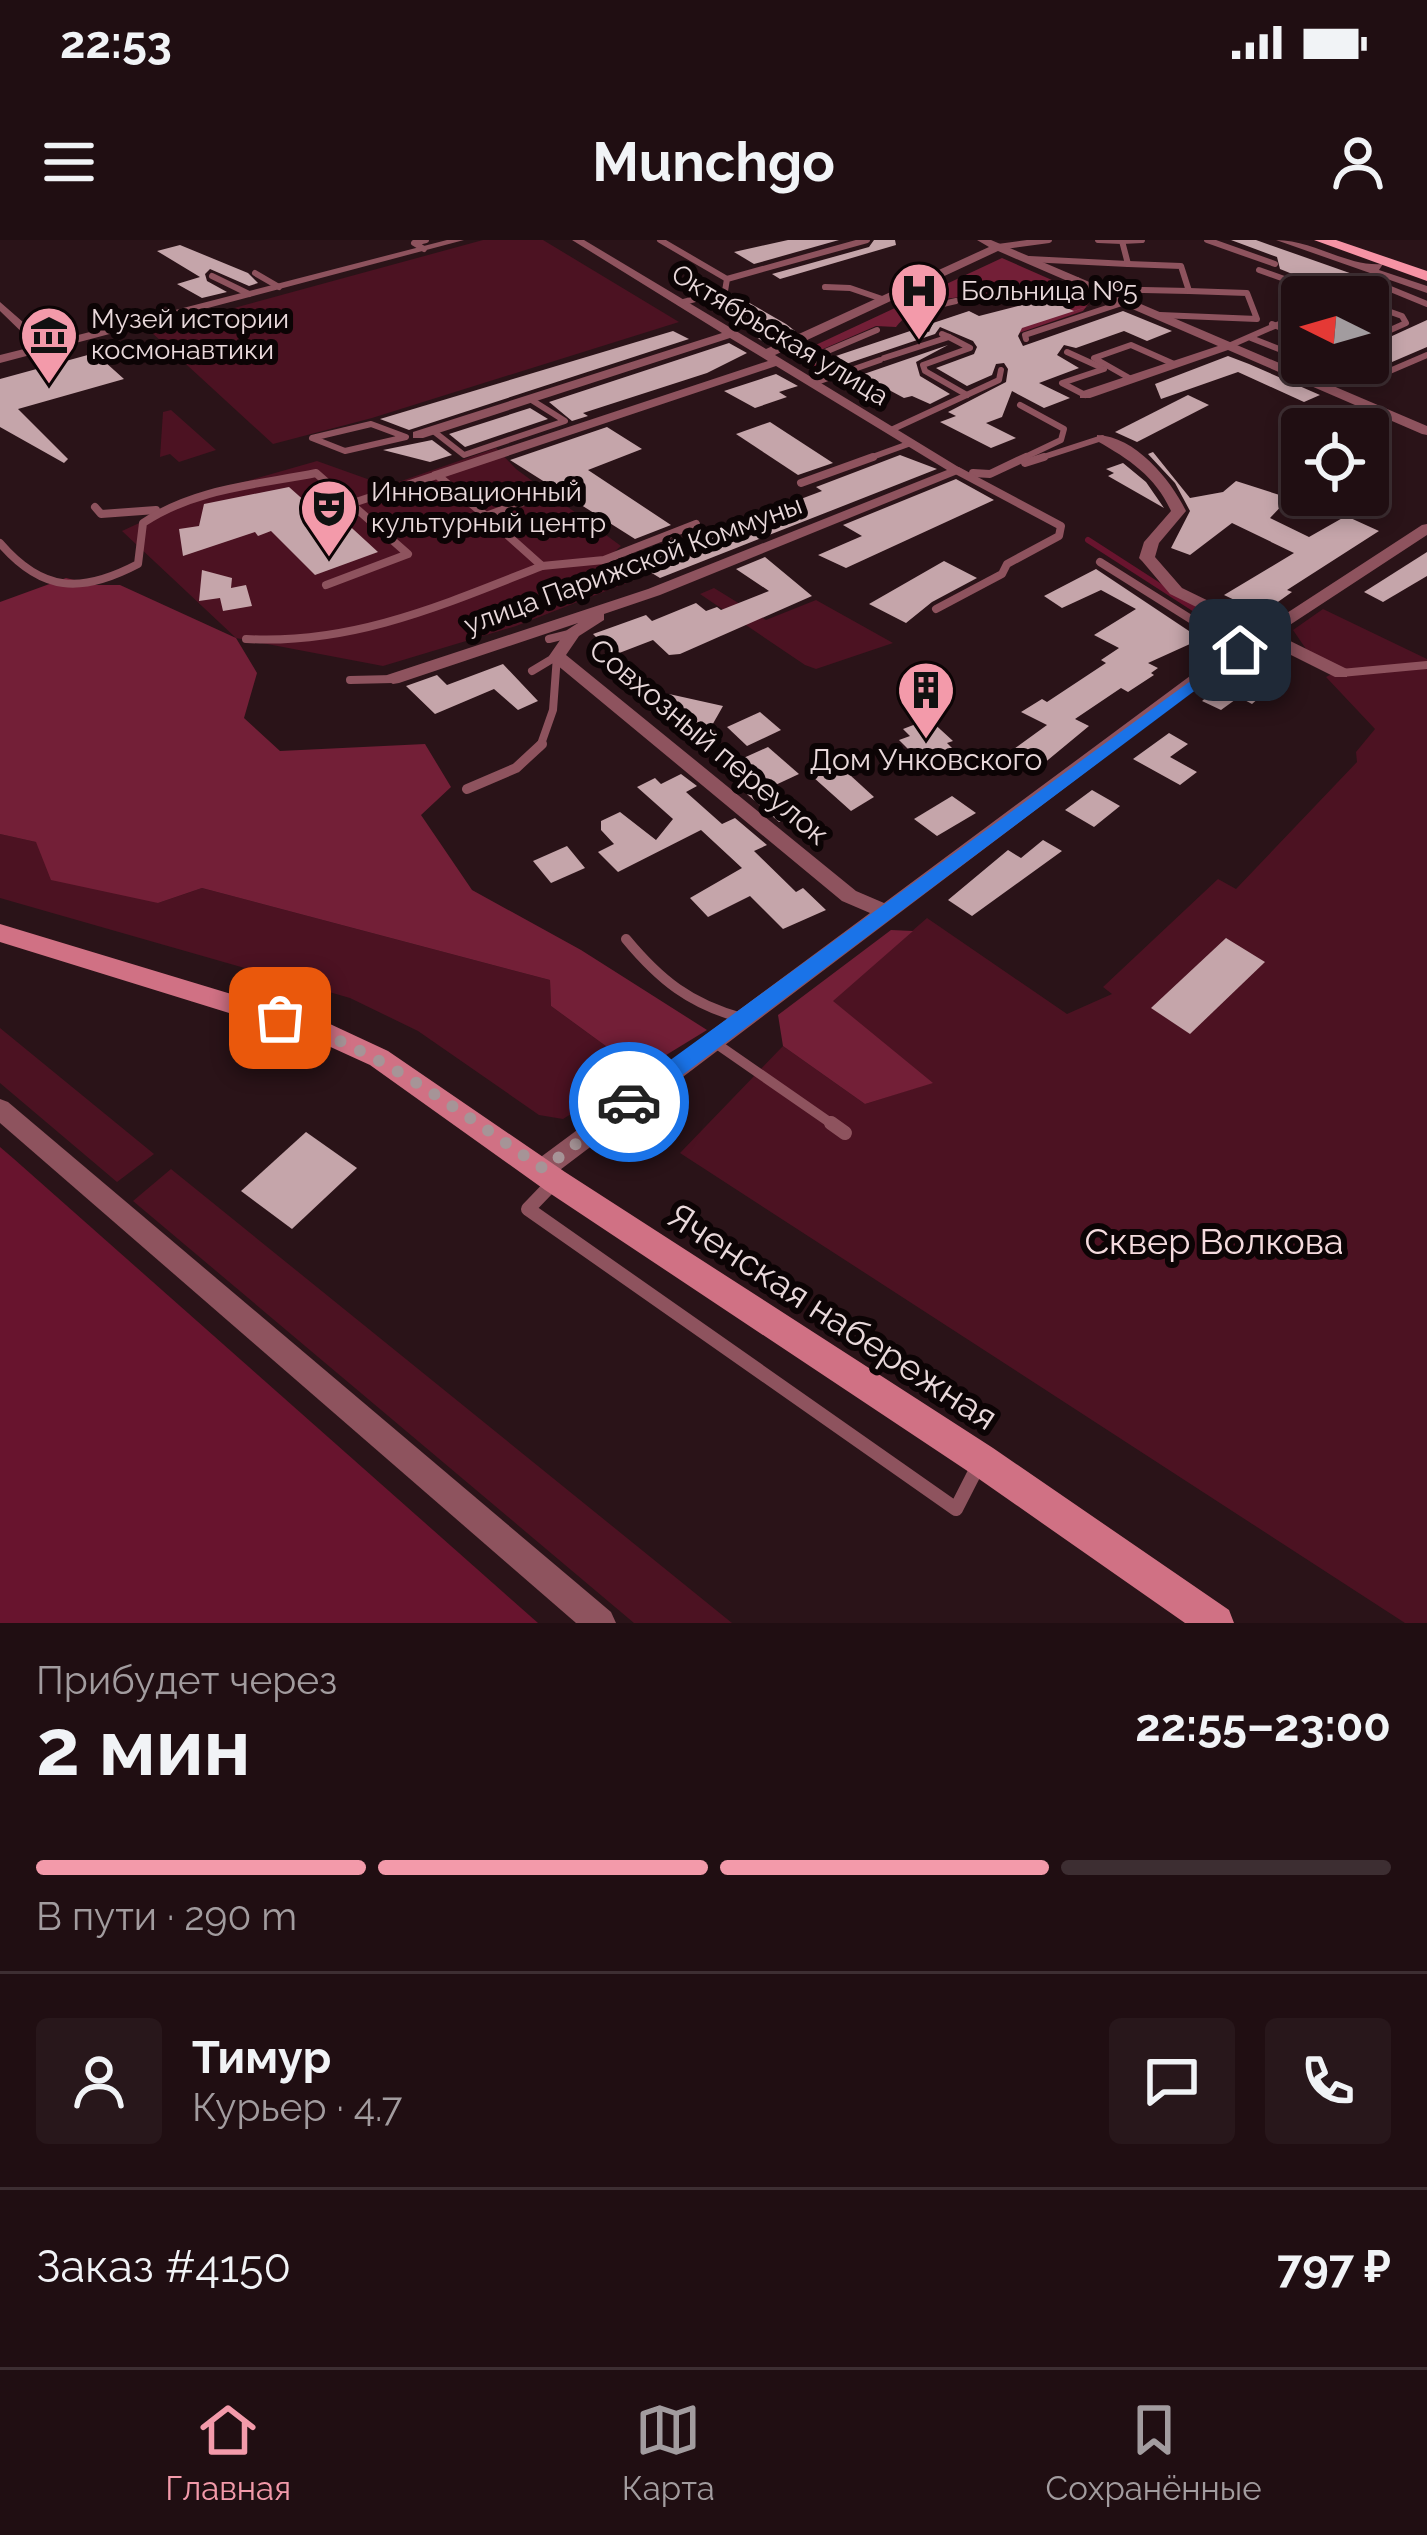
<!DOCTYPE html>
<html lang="ru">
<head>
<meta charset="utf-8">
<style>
	:root { --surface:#200e12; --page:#28171b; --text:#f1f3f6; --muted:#a29c9f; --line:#3d2e32; --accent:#f39aaa }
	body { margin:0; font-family:Raleway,sans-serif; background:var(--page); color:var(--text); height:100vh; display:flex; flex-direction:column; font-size:45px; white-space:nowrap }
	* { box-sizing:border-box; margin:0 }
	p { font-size:39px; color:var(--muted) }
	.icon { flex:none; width:66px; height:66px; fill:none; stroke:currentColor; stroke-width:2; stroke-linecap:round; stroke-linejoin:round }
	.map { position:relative; height:1383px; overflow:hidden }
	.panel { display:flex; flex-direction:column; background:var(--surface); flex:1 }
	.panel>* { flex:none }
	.needle { width:78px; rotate:275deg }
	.controls { position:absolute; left:1281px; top:36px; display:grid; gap:24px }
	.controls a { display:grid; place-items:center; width:108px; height:108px; border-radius:12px; background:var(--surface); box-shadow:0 6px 18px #0003,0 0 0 3px var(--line); font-size:60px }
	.pin { position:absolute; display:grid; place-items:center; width:102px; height:102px; color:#fff; margin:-51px; border-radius:24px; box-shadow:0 6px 18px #0006 }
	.courier { position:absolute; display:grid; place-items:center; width:120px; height:120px; margin:-60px; border:9px solid #1a73e8; border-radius:50%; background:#fff; color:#222; box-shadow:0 3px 15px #0007 }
	.summary em { font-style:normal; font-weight:700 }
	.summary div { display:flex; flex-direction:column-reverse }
	.summary { display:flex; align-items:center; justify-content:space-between; height:204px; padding:0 36px }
	h1 { font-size:78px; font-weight:700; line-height:90px }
	.bar { display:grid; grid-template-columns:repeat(4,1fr); gap:18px 12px; align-content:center; height:144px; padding:0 36px }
	.bar i { height:15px; border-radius:9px; background:var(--line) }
	.bar .current { background:var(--accent) }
	.bar p { grid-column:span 4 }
	.line { display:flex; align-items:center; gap:30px; padding:0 36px; border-top:3px solid var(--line) }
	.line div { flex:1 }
	.round { display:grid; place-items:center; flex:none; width:126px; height:126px; border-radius:12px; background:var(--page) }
	.status { display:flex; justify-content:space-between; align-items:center; height:84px; padding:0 60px; background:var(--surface); direction:ltr }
	.status svg { height:33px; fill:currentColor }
	header { display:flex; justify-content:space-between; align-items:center; height:156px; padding:0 36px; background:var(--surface); font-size:54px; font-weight:700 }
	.tabs { display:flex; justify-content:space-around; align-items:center; height:168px; border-top:3px solid var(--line); background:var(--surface); font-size:33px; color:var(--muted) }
	.tabs a { display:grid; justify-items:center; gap:6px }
	.tabs .current { color:var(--accent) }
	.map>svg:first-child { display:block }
	.green { fill:#4c1222 }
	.forest { fill:#731f37 }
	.water { fill:#68142e }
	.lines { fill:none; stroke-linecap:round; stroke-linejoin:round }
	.stream { stroke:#68142e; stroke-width:6 }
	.building { fill:#c5a5aa }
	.lane-far3 { stroke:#8e535e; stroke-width:6 }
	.lane-far2 { stroke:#8e535e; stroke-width:8 }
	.lane-far1 { stroke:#8e535e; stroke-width:10 }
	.lane { stroke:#8e535e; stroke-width:14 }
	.street { fill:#8e535e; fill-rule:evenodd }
	.secondary { fill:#d07184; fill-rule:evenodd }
	.primary { fill:#f693a5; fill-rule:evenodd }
	.route { fill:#1a73e8 }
	.done { stroke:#a69497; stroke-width:12; stroke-dasharray:0 21.6 }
	.labels { text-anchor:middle; stroke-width:12; stroke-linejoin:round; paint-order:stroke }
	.far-poi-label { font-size:27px; fill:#e9d9db; stroke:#0c0405; text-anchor:start }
	.far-street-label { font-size:27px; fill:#e9d9db; stroke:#0c0405 }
	.street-label { font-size:30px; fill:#e9d9db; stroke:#0c0405 }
	.poi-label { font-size:30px; fill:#e9d9db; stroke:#0c0405 }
	.near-park-label { font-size:36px; fill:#f5dbde; stroke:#0c0405 }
	.near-street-label { font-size:36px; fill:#e9d9db; stroke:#0c0405 }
</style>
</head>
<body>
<div class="status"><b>22:53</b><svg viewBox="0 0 49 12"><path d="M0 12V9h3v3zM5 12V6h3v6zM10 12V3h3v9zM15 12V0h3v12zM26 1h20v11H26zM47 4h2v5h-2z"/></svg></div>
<header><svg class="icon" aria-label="menu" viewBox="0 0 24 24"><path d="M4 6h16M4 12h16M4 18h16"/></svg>Munchgo<svg class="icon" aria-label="person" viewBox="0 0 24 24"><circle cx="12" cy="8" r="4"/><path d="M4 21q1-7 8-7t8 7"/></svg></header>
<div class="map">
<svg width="1427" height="1383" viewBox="0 0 1427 1383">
	<rect width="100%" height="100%" fill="#2a1318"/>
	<g class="green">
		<path d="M483 0H543L679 82 372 178 273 204 150 91Z"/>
		<path d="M171 170 216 210 179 222 170 214 160 217 163 172Z"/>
		<path d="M496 208 516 229 621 306 605 320 629 342 516 386 383 426 236 398 122 291 202 254 317 221 387 246Z"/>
		<path d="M714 348 766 380 816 360 893 403 816 429 805 425 700 354Z"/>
		<path d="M1323 369 1427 419V1383H1405L680 913 783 806 865 864 931 843 832 761 927 678 1067 774 1112 754 1103 747 1218 639 1236 649 1357 522 1356 512 1375 489 1326 437 1341 429 1306 409 1293 390Z"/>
		<path d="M0 594 36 602 158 663 202 648 550 740 551 766 640 831 563 879 539 875 418 791 350 758 0 658Z"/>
		<path d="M0 788 154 914 117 942 0 843Z"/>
		<path d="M171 929 732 1383H634L133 961Z"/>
	</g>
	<g class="forest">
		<path d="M1002 18 1093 58 1083 71 993 102 1071 62 1051 54 1060 50C1045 44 1038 50 1023 52 977 61 930 46 896 87L876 86 807 116 846 142 865 141 872 146 848 150 790 117Z"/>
		<path d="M66 338 95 345H120L236 398 257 433 244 478 280 511 425 504 451 547 421 575 472 650 581 710 707 790 640 831 551 766 550 740 202 648 158 663 51 640 36 602 0 594V362Z"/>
		<path d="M891 690 913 691 833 761 933 843 865 864 783 806 778 775Z"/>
	</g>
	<path class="water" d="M0 907 14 919 538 1383H0Z"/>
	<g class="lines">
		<path class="stream" d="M1088 300 1212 380"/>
	</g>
	<g class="building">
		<path d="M788 0H839L754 24 734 12Z"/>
		<path d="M874 0H895L896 5 780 39 772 34 869 7Z"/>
		<path d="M1231 0H1256L1361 37 1349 43 1348 53 1344 55 1280 29 1277 17Z"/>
		<path d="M180 5 248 33 258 43 249 46 210 29 205 34 207 41 227 52 202 58 177 44 200 37 157 11Z"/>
		<path d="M732 53 786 84 795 91 766 104 713 66 712 62Z"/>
		<path d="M1046 59 1074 71 1102 62 1022 88 1018 96 1023 106 1123 71 1172 91 1147 101 1124 91 1076 108 1064 105 1057 115 1079 128 1039 143 1070 158 1044 168 1012 151 1002 177 986 183 1016 198 991 208 940 182 956 176 948 172 1006 142 1008 129 1004 123 996 124 992 135 967 146 936 128 974 114 977 107 973 101 940 87 935 94 843 125 830 118 919 88 929 92 933 83 969 71 979 76Z"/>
		<path d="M1427 80V107L1364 134 1334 123H1368V107Z"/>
		<path d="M673 91 689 99 409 190 380 179Z"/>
		<path d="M729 103 747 113 707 133 583 173 588 176 572 181 549 162Z"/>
		<path d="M948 105 916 122 920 136 950 154 930 164 912 156 904 158 861 135Z"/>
		<path d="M95 113 124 139 18 169 68 219 64 223 0 187V139Z"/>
		<path d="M1228 116 1249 124 1320 155 1304 162 1238 132 1161 159 1155 144Z"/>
		<path d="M776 134 798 146 779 152 787 157 755 168 724 151Z"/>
		<path d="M1188 155 1209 165 1137 202 1115 192Z"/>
		<path d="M530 168 548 179 465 207 449 194Z"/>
		<path d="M770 182 833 223 798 235 736 194Z"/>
		<path d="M607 187 642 209 588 230 671 285 635 299 510 220Z"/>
		<path d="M432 200 452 215 430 222 383 210Z"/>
		<path d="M1153 212 1190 258 1223 252 1236 241 1289 258 1270 278 1309 297 1346 276 1379 291 1287 350 1292 352 1262 373 1224 355 1294 313 1232 283 1190 315 1171 308 1190 271 1175 243 1148 214Z"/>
		<path d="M900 215 937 229 660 338 637 324 659 316 651 310 761 274 822 251 816 247Z"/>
		<path d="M1123 223 1146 242 1164 268 1108 236 1114 233 1106 229Z"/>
		<path d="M956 239 994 260 846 328 818 315 862 296 843 285Z"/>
		<path d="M289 247 316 271 329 267 378 312 315 335 271 291 258 296 255 292 183 316 179 289 199 286 204 264Z"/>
		<path d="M1427 312V336L1383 362 1364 352Z"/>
		<path d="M765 317 812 356 680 414 669 415 653 400 614 415 593 394 646 375 652 381 696 363 706 371 717 367 721 370 769 351 736 329Z"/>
		<path d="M944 321 977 338 932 362 906 383 869 364Z"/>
		<path d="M1096 329 1201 399 1148 423 1158 428 1151 433 1154 435 1128 452 1121 448 1075 479 1089 486 1031 534 1003 517 1047 485 1021 472 1042 459 1047 462 1106 423 1101 420 1119 408 1094 395 1136 369 1101 350 1062 368 1044 356Z"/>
		<path d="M202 330 232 338 231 348 246 345 252 366 223 371 220 358 199 361Z"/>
		<path d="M1254 417 1279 429 1265 439 1275 444 1252 464 1239 457 1221 470 1202 461Z"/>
		<path d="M503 424 538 461 518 470 494 449 435 474 406 446 437 435 447 445Z"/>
		<path d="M669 454 723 466 710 489 654 476Z"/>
		<path d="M760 472 781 490 747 506 727 487Z"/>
		<path d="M929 479 953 501 947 503 955 511 918 519 899 500 910 496 903 489Z"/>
		<path d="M1169 493 1188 504 1170 517 1197 532 1180 545 1133 519Z"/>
		<path d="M768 507 799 534 769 548 739 520Z"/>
		<path d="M839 525 874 557 851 571 813 537Z"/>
		<path d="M681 534 697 546 686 552 722 584 735 578 767 605 754 611 796 652 803 648 826 670 783 689 750 656 708 677 690 658 742 628 701 590 618 632 598 612 614 604 601 590V581L620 572 656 600 673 579 637 547 655 538 661 544Z"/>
		<path d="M759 538 797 573 779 582 739 547Z"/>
		<path d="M1092 550 1120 566 1094 587 1065 570Z"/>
		<path d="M952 556 976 573 937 596 914 579Z"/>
		<path d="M1043 600 1062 611 972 676 948 660 1008 610 1021 618Z"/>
		<path d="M567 606 585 628 551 643 533 621Z"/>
		<path d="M1226 698 1265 722 1190 794 1151 768Z"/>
		<path d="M306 892 357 928 292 989 241 951Z"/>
	</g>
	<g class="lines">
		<g class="lane-far3">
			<path d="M660 0 727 39"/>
			<path d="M1207 0 1275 24"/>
			<path d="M1122 1 1142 0"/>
			<path d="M998 7 1049 0"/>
			<path d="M424 9 414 3 426 0"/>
			<path d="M1029 19 1128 24 1122 1 1098 0"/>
			<path d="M1259 30 1335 57"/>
			<path d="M255 33 279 47"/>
			<path d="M212 36 249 54"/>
			<path d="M1371 41 1427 64"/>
			<path d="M825 47 850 48 885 60"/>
			<path d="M1354 48 1376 39"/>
			<path d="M1098 49 1189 51 1181 26 1128 24"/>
			<path d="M1030 57 1077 40"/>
			<path d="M680 63 725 51 727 39 867 0"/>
			<path d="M1368 64 1402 76 1406 83 1368 100"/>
			<path d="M1160 75 1257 79 1247 53 1189 51"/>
			<path d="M1272 84 1302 97"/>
			<path d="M926 85 922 79 934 66 956 61"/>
			<path d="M949 97 970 108 923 125 925 131 967 155"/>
			<path d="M1251 98 1302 118"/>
			<path d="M1026 99 1025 95 1128 61"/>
			<path d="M1231 105 1302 74"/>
			<path d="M1067 112 1100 127"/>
			<path d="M884 118 949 97 942 94"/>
			<path d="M1313 123 1364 142 1427 115"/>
			<path d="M837 134 811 118 877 90"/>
			<path d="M1131 139 1094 118 1131 105 1174 124"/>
			<path d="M814 143 880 120"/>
			<path d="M1085 155 1062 143 1104 129"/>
			<path d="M371 184 406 197 345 211 312 198Z"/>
			<path d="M432 190 464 215 565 181 530 159"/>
			<path d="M891 190 999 140 1001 130"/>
			<path d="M864 220 911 203"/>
			<path d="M1019 220 1061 200 1064 189 1020 165"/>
			<path d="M1034 220 1102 198"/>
		</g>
		<g class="lane-far2">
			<path d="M1025 223 1044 217"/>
			<path d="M973 233 990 234 1026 217"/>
			<path d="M801 243 873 217"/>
			<path d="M353 263 437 235 486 276 545 254"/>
			<path d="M95 267 101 274 156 270"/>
			<path d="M486 276 542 326 604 320 696 284"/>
			<path d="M0 303C42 352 81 354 138 324L143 283C196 248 256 245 316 233L408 314 326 345"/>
			<path d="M1100 322 1240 410"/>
			<path d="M936 369 1002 334 1007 324 1059 296 1061 286 958 231"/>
			<path d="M246 399C353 405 445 364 542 326"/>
			<path d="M549 399 573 393"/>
			<path d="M532 431 557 416 553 470 540 507"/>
			<path d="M1341 433 1427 425"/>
			<path d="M350 440 393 439"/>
		</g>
		<g class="lane-far1">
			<path d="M467 549 516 528 542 504"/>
			<path d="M626 699C660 740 690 764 742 778"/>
			<path d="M711 800 835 886"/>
		</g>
		<g class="lane">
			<path d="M831 883 845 893"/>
			<path d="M553 943 528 969 956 1269 980 1222"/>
		</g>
		<g class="street">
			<path d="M447 0H464L0 123V115L36 106 0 71V62L47 103Z"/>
			<path d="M572 0H584L766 109 989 7 977 0H991L1427 186V195L1422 194 1228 110 1090 158H1080V152L1218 106 998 11 775 115 965 231 660 355 604 374V380L579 396 566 415 856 651 884 663 1190 436 1253 395 1170 354 1142 321 1139 318 1144 302 1171 271C1156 237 1129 219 1097 201V195C1135 196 1171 240 1186 271L1159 303 1155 317 1182 348 1264 388 1422 285 1427 284V295L1276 394 1347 429V437H1335L1265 402 1202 444 552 936 543 940 534 936 531 929 534 922 870 673 842 661 551 420 549 416 567 390 578 383 399 443 393 444 384 439 387 435 648 349 947 230 776 126 442 238H432V232L768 121 730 98 423 198H413V192L722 93Z"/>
			<path d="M1276 0C1313 0 1347 27 1383 24L1379 30 1427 46V53Z"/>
			<path d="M0 859 8 862 611 1372 616 1383H576L0 883Z"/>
		</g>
		<path class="secondary" d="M0 684 330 784 388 811 565 932 993 1208 1229 1370 1234 1383H1185L969 1232 545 950 370 825 313 799 0 702Z"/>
		<path class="primary" d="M1314 0H1336L1427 31V41Z"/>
	</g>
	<path class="route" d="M1240 405 1248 410 1245 413 637 869H621V856Z"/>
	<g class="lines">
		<path class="done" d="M280 778C379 808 459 872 544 929L629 862"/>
	</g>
	<defs>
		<g id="hospital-pin" transform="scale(3)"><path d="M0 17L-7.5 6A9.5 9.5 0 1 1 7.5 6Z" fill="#f39aaa" stroke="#0c0405"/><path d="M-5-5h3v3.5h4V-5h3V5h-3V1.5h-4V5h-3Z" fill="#111"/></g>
		<g id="museum-pin" transform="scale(3)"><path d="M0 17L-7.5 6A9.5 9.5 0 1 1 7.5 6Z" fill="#f39aaa" stroke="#0c0405"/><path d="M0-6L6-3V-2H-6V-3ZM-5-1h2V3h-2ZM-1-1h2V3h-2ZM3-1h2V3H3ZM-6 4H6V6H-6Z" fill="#111"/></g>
		<g id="theatre-pin" transform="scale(3)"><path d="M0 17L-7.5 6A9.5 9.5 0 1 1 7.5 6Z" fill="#f39aaa" stroke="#0c0405"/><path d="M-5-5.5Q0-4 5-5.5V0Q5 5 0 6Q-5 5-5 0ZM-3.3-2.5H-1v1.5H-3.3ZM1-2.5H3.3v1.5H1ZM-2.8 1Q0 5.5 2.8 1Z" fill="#111"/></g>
		<g id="building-pin" transform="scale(3)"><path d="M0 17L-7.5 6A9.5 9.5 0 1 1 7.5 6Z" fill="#f39aaa" stroke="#0c0405"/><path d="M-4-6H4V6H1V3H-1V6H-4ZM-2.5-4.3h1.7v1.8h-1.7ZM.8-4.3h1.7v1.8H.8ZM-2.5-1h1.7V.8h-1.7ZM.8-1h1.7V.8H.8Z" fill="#111"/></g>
	</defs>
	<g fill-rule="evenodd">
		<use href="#hospital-pin" x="919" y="51"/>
		<use href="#museum-pin" x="49" y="95"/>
		<use href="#theatre-pin" x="329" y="268"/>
		<use href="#building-pin" x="926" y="450"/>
	</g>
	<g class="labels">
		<g class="far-poi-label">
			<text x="961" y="60">Больница №5</text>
			<text x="91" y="88">Музей истории<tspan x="91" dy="31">космонавтики</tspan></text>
			<text x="371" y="261">Инновационный<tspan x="371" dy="31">культурный центр</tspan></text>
		</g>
		<g class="far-street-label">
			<text transform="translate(780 95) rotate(31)" y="9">Октябрьская улица</text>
			<text transform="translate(633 325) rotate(-20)" y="9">улица Парижской Коммуны</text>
		</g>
		<g class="street-label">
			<text transform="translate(709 502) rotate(40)" y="10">Совхозный переулок</text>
		</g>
		<g class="poi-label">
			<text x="926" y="530">Дом Унковского</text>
		</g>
		<g class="near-park-label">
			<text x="1214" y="1014">Сквер Волкова</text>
		</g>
		<g class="near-street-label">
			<text transform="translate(833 1076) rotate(33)" y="13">Яченская набережная</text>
		</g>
	</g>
</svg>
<div class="controls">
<a><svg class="needle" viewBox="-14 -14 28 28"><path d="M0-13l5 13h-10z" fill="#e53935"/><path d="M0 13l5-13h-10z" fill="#a29c9f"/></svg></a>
<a><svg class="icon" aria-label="locate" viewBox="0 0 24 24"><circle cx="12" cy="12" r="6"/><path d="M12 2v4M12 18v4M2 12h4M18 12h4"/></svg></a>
</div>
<div class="pin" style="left:280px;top:778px;background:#ea580c"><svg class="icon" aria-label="bag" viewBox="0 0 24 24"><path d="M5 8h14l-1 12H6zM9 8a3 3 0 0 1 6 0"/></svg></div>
<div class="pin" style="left:1240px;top:410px;background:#1f2937"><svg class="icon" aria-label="home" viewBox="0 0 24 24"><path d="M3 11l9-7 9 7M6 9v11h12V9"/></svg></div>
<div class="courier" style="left:629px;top:862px"><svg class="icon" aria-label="car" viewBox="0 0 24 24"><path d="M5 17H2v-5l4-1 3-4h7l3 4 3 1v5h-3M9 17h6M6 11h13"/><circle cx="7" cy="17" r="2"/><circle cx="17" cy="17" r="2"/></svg></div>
</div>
<section class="panel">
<div class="summary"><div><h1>2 мин</h1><p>Прибудет через</p></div><em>22:55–23:00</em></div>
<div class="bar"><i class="current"></i><i class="current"></i><i class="current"></i><i></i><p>В пути · 290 m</p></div>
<div class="line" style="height:216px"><a class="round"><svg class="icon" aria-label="person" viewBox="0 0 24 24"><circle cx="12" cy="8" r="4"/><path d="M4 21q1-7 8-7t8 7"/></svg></a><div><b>Тимур</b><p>Курьер · 4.7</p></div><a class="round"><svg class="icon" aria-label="chat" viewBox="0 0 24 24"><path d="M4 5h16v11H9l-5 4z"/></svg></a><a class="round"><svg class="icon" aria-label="phone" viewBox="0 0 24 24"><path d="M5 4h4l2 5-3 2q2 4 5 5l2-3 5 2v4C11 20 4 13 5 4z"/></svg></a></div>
<div class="line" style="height:156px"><div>Заказ #4150</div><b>797 ₽</b></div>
</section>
<nav class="tabs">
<a class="current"><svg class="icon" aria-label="home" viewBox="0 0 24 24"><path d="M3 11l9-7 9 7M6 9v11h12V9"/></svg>Главная</a>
<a><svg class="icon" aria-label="map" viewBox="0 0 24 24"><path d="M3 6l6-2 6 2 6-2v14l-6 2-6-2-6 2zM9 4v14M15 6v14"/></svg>Карта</a>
<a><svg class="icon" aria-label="saved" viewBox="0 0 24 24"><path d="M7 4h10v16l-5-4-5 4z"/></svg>Сохранённые</a>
</nav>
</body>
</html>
